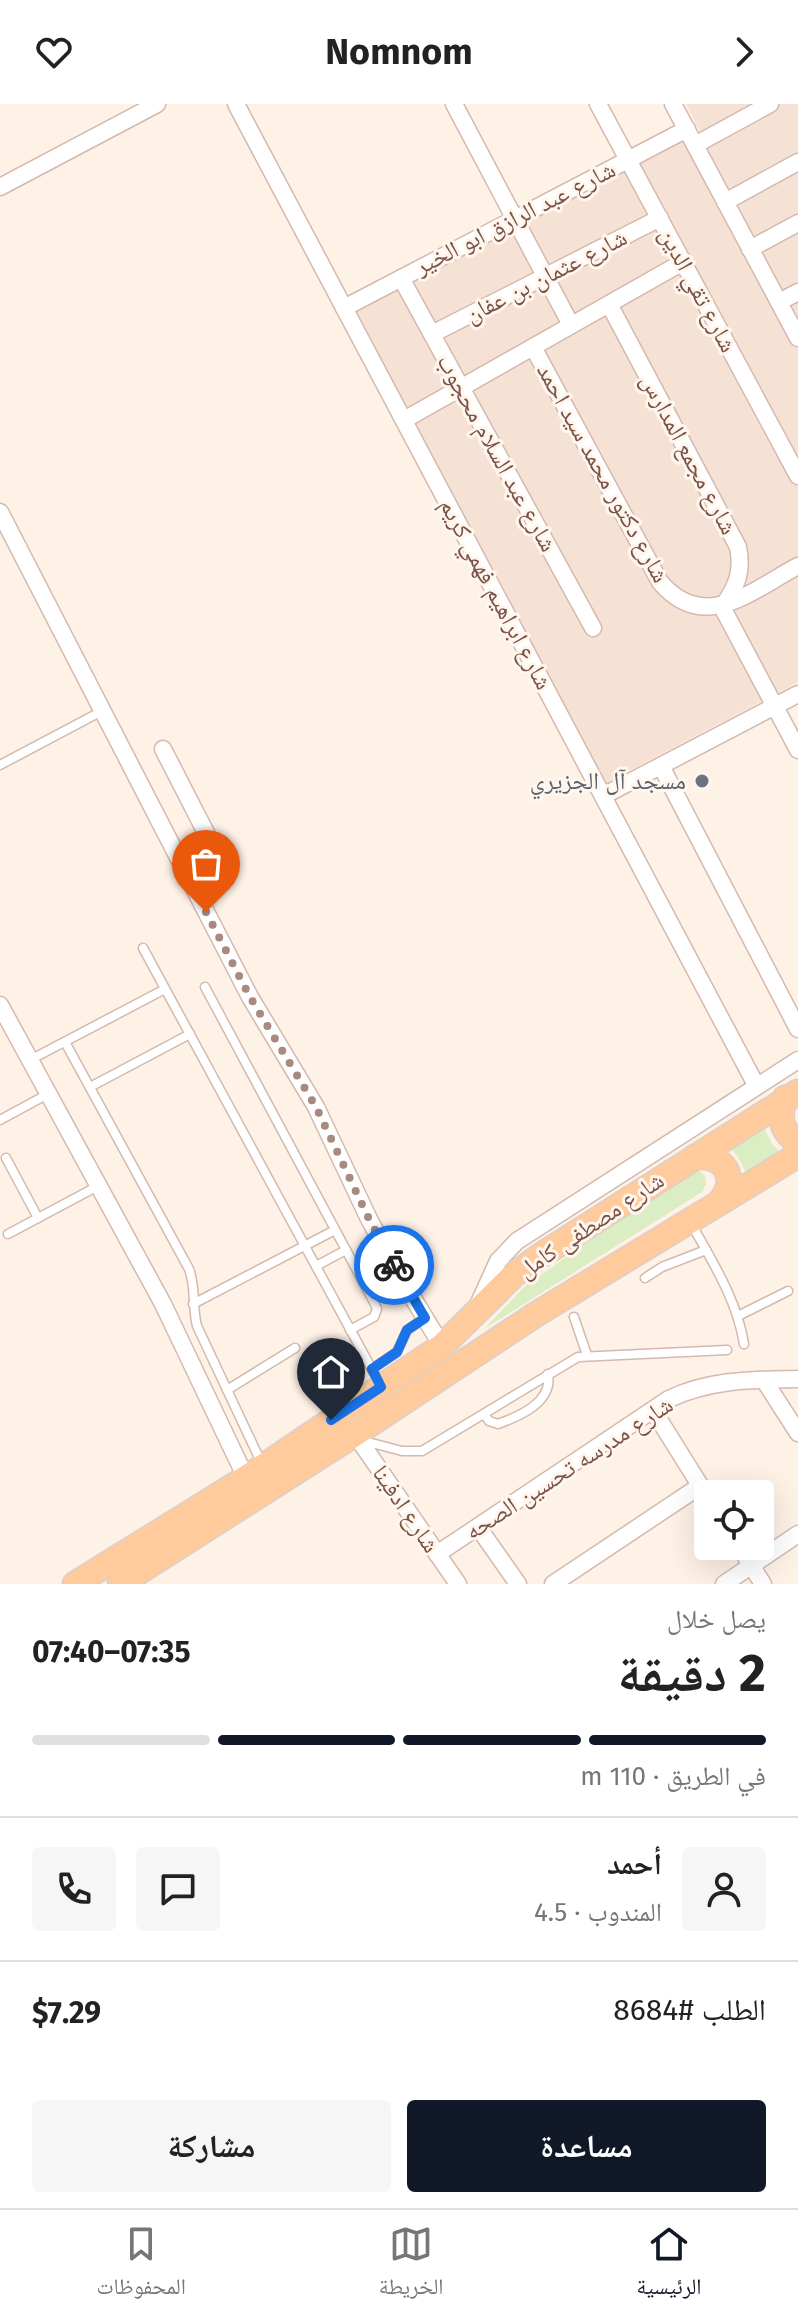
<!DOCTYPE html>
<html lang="ar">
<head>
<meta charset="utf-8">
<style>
	:root { --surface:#fff; --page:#f6f6f6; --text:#222; --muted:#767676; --line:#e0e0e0; --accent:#111827 }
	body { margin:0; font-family:"Fira Sans","Noto Naskh Arabic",sans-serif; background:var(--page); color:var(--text); direction:rtl; height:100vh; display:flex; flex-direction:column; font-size:30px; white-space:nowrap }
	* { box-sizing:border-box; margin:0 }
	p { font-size:26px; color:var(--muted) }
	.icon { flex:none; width:44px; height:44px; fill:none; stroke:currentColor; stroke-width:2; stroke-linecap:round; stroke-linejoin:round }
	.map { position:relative; height:1480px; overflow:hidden; direction:ltr }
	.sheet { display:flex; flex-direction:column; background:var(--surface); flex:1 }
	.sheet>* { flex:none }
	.buttons { position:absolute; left:694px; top:1376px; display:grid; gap:16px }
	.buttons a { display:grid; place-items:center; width:80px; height:80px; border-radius:8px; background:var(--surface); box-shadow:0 8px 32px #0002; font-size:40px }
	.pin { position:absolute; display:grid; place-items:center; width:68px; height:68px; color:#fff; margin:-82px -34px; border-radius:50% 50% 50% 0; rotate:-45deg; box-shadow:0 0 8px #0007 }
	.pin .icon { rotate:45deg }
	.courier { position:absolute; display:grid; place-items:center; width:80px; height:80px; margin:-40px; border:6px solid #1a73e8; border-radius:50%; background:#fff; color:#222; box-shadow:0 2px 10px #0007 }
	.summary em { font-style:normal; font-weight:700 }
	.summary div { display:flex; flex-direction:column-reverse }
	.summary { display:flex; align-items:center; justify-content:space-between; height:136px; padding:0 32px }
	h1 { font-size:52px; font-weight:700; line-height:60px }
	.bar { display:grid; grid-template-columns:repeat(4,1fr); gap:12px 8px; align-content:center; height:96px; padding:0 32px }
	.bar i { height:10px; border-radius:6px; background:var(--line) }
	.bar .on { background:var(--accent) }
	.bar p { grid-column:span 4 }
	.line { display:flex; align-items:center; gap:20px; padding:0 32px; border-top:2px solid var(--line) }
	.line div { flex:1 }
	.round { display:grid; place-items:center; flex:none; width:84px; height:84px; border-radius:8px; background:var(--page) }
	.primary-button { display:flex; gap:16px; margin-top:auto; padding:16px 32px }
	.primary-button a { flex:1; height:92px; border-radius:8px; background:var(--accent); color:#fff; font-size:32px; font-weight:700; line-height:92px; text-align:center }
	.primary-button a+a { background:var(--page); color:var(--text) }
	header { display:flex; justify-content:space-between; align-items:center; height:104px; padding:0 32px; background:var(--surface); font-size:36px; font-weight:700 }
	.tabs { display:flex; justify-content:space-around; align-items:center; height:112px; border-top:2px solid var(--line); background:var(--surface); font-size:22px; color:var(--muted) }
	.tabs a { display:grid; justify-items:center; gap:4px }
	.tabs .on { color:var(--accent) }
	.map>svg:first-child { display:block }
	.residential { fill:#f6e2d4 }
	.green { fill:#dbedc3 }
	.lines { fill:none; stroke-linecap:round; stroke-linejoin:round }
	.lane-casing { stroke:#d4b9ae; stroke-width:11 }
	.street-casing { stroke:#d4b9ae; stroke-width:19 }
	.primary-casing { stroke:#dacfcc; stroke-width:27 }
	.lane { stroke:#fff; stroke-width:8 }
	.street { stroke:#fff; stroke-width:16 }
	.primary { stroke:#ffcb9c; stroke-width:24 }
	.done { stroke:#a88a7f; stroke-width:8; stroke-dasharray:0 14.4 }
	.route { stroke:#1a73e8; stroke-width:10 }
	.worship-dot { fill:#6b7280; stroke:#fff6ee; stroke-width:3 }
	.labels { text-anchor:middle; stroke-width:6; stroke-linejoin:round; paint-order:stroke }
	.street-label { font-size:24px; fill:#7a5248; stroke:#fff6ee }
	.worship-label { font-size:24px; fill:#5b616d; stroke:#fff6ee; text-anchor:end }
</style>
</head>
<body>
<header><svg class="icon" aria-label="forward" viewBox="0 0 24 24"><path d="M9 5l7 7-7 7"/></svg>Nomnom<svg class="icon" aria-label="heart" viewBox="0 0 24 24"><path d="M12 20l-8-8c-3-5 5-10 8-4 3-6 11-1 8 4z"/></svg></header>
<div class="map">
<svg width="798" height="1480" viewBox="0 0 798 1480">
	<rect width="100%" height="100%" fill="#fef1e6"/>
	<path class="residential" d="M686 0H798V578L606 679 354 204 700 27Z"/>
	<g class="green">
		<path d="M762 1020 772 1040 779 1047 746 1068 736 1050 726 1042Z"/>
		<path d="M690 1066H698L705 1072 706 1080 702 1088 484 1225 525 1182Z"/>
	</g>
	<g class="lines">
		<g class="lane-casing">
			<g id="lane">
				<path d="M0 661 102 607"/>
				<path d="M143 844 381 1282"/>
				<path d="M205 883 375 1200 377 1205 374 1213 350 1226"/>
				<path d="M65 938 189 1165C196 1183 192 1203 197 1222L261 1358"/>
				<path d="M30 956 165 885"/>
				<path d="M90 983 190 930"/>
				<path d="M0 1016 48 990"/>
				<path d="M6 1054 38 1114"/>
				<path d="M692 1121C713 1159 737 1196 744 1240"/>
				<path d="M8 1130 98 1082"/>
				<path d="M316 1162 346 1146"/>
				<path d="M645 1174 662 1163 706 1146"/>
				<path d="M193 1200 335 1126"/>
				<path d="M738 1212 788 1187"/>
				<path d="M574 1213 587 1251"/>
				<path d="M372 1265 397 1248 407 1226 425 1214"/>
				<path d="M227 1286 295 1244"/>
				<path d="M484 1310 489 1317 498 1320C520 1312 553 1298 548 1270"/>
				<path d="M364 1337 402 1347H422L578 1253 727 1246"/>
			</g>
		</g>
		<g class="street-casing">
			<g id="street">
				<path d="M236 0 756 981"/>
				<path d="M454 0 571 221"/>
				<path d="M598 0 798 372"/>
				<path d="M673 0 798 234"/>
				<path d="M695 41 770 0"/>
				<path d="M0 83 157 0"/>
				<path d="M725 98 798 58"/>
				<path d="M750 145 798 119"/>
				<path d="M401 174 593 524"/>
				<path d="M779 198 798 188"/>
				<path d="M609 200 738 443C743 467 737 482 723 502"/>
				<path d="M344 204 687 25"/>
				<path d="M432 230 660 114"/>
				<path d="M533 243 660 478C704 530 751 487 798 462"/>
				<path d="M404 316 683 158"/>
				<path d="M0 408 250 893 316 1003 369 1115 402 1176 442 1242"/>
				<path d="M722 503 798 646"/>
				<path d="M163 645 221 758 219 765 192 779"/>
				<path d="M661 662 798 925"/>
				<path d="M603 692 798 590"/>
				<path d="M0 901 163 1200 246 1374"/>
				<path d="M478 1201 498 1157 517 1137 798 956"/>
				<path d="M764 1276 798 1329"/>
				<path d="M653 1306 708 1394"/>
				<path d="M355 1330 458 1480"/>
				<path d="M478 1423 518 1480"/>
				<path d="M739 1442 763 1480"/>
				<path d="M437 1450 669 1295C711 1275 753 1276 798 1275"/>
				<path d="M553 1480 700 1382"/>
				<path d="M724 1480 798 1430"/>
			</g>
		</g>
		<g class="primary-casing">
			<g id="primary">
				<path d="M785 994C778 1012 781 1028 798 1038"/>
				<path d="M695 1053C725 1050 739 1074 720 1098"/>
				<path d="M75 1480 246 1374 442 1242 515 1170 540 1152 798 988"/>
				<path d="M120 1480 355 1330 535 1211 798 1051"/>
			</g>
		</g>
		<use href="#lane" class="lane"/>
		<use href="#street" class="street"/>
		<use href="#primary" class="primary"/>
	</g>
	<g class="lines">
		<path class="done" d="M206 808 250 893 316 1003 369 1115 394 1161"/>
		<path class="route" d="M331 1316 381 1283 372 1265 397 1248 407 1226 425 1214 394 1161"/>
	</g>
	<circle class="worship-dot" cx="702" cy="677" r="8"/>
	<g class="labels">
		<g class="street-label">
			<text transform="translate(515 114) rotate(-27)" y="8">شارع عبد الرازق ابو الخير</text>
			<text transform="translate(546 172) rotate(-27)" y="8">شارع عثمان بن عفان</text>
			<text transform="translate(698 186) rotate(62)" y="8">شارع تقي الدين</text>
			<text transform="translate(497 349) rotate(61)" y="8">شارع عبد السلام محجوب</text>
			<text transform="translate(689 350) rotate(62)" y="8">شارع مجمع المدارس</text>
			<text transform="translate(603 369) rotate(61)" y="8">شارع دكتور محمد سيد احمد</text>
			<text transform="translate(496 490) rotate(62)" y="8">شارع ابراهيم فهمي كريم</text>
			<text transform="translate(591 1121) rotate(-34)" y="8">شارع مصطفى كامل</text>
			<text transform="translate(569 1364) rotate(-33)" y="8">شارع مدرسه تحسين الصحه</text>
			<text transform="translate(406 1405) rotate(56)" y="8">شارع ادفينا</text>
		</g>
		<g class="worship-label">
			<text x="686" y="685">مسجد آل الجزيري</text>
		</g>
	</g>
</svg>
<div class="buttons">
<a><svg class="icon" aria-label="locate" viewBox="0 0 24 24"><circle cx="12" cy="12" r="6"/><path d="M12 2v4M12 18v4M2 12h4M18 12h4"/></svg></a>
</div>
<div class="pin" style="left:206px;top:808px;background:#ea580c"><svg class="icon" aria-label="bag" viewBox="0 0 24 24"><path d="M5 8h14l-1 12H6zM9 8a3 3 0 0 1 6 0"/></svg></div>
<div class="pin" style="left:331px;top:1316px;background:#1f2937"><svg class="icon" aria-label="home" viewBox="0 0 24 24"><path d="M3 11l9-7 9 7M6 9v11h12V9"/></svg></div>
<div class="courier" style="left:394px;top:1161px"><svg class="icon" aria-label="bike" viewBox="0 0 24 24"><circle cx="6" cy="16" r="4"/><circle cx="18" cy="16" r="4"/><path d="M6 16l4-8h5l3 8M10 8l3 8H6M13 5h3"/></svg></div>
</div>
<section class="sheet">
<div class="summary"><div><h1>2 دقيقة</h1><p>يصل خلال</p></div><em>07:35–07:40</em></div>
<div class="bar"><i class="on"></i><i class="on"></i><i class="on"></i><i></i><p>في الطريق · 110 m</p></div>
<div class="line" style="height:144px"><a class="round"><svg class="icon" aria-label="person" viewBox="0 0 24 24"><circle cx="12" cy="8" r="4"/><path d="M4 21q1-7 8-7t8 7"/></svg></a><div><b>أحمد</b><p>المندوب · 4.5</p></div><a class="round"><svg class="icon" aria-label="chat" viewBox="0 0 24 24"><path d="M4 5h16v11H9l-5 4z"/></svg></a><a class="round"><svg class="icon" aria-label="phone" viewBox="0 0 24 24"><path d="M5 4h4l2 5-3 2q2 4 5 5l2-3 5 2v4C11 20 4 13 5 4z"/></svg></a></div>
<div class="line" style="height:104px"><div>الطلب #8684</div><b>$7.29</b></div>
<div class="primary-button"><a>مساعدة</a><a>مشاركة</a></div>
</section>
<nav class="tabs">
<a class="on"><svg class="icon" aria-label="home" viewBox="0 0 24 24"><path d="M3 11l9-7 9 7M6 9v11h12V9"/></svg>الرئيسية</a>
<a><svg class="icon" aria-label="map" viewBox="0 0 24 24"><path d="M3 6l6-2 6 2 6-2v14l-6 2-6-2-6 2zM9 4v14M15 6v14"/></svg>الخريطة</a>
<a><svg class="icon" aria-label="saved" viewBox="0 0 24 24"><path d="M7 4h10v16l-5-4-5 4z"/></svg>المحفوظات</a>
</nav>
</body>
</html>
